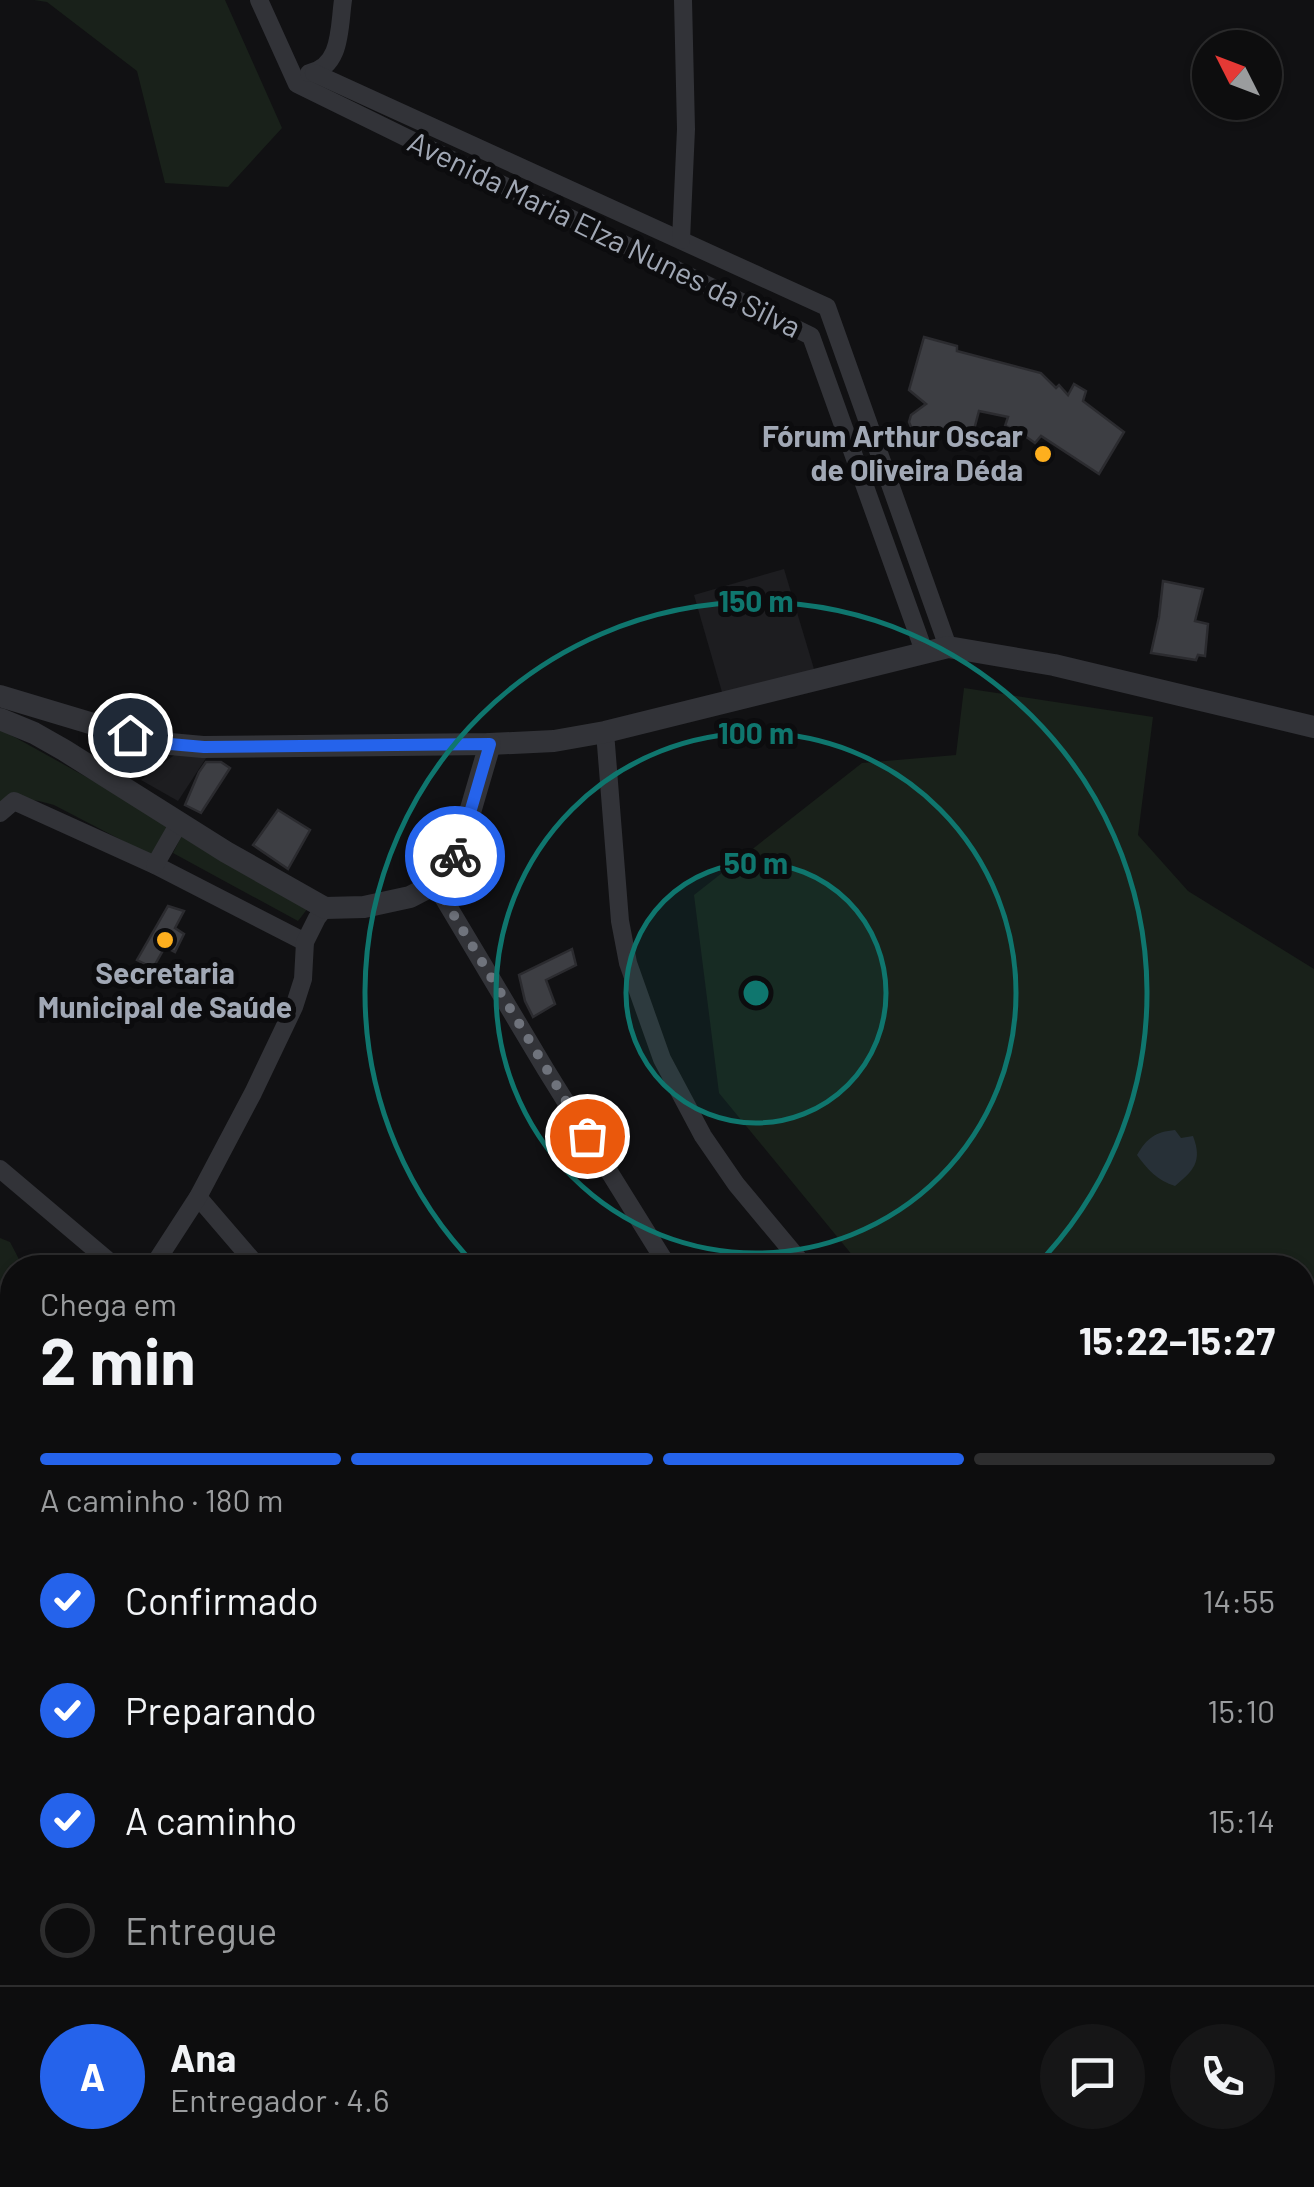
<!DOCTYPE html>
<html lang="pt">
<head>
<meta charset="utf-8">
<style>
	:root { --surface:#0d0d0e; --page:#161617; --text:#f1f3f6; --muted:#9a9c9e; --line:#2d2d2e; --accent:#2563eb }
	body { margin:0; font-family:Barlow,sans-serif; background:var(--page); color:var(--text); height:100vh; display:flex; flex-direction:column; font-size:38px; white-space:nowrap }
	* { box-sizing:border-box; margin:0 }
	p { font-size:32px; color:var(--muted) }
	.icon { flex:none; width:55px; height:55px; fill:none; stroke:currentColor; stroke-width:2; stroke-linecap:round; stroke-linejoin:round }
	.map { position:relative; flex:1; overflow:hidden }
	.drawer { position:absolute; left:0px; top:1255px; width:1315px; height:932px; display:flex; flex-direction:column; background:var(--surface); border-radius:40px 40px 0 0; box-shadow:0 2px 8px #0004,0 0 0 2px var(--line) }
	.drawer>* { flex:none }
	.needle { width:65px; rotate:312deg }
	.controls { position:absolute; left:1192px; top:30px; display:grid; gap:20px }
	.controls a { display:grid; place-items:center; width:90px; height:90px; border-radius:50%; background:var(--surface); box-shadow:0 2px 8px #0004,0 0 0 2px var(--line); font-size:50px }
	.pin { position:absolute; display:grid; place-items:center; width:85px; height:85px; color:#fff; margin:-42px; border:5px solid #fff; border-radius:50%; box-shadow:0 2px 10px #0007 }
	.courier { position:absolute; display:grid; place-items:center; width:100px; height:100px; margin:-50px; border:8px solid #2563eb; border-radius:50%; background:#fff; color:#222; box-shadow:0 2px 12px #0007 }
	.headline em { font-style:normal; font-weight:700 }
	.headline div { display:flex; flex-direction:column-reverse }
	.headline { display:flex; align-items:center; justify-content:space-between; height:170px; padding:0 40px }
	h1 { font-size:65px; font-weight:700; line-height:75px }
	.bar { display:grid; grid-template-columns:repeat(4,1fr); gap:15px 10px; align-content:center; height:120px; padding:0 40px }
	.bar i { height:12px; border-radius:8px; background:var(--line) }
	.bar .active { background:var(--accent) }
	.bar p { grid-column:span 4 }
	.line { display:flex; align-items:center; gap:25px; padding:0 40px; border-top:2px solid var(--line) }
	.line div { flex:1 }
	.round { display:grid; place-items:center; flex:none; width:105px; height:105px; border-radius:52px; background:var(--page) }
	ol { padding:0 40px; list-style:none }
	li { display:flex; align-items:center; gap:30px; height:110px }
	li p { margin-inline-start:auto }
	li .icon { padding:10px; border-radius:50%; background:var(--accent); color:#fff; stroke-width:4 }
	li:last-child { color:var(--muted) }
	li i { width:55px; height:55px; border:5px solid var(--line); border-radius:50% }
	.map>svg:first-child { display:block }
	.built { fill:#1d1d20 }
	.green { fill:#19211a }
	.water { fill:#273037 }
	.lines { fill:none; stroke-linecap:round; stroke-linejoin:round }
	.stream { stroke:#273037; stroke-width:5 }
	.building { fill:#3d3e43; stroke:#2b2b2f; stroke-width:2.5 }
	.minor { stroke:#323338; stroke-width:18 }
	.tertiary { stroke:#323338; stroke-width:22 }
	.primary { stroke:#4e5057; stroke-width:28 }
	.done { stroke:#6f737c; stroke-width:10; stroke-dasharray:0 18 }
	.route { stroke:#2563eb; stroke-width:12 }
	.ring { fill:none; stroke:#0f766e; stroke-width:5 }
	.poi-dot { fill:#feaf1e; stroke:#0c0c0e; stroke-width:4 }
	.labels { text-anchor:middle; stroke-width:10; stroke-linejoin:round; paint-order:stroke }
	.street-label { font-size:30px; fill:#a1a8b5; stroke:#0c0c0e }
	.poi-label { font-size:30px; font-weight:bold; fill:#a1a8b5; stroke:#0c0c0e; text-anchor:end }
	.centre { fill:#0f766e; stroke:#0c0c0e; stroke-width:5 }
	.ring-label { font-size:30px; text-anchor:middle; font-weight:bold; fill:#0f766e; stroke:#0c0c0e; stroke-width:10; stroke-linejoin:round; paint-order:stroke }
</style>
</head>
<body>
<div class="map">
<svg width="1314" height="2187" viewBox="0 0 1314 2187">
	<rect width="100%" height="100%" fill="#111113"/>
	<g class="built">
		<path d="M784 569 814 669 724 699 694 595Z"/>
		<path d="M177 753 208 755 178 801 141 780Z"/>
	</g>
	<g class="green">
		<path d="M34 0H225L282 128 228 187 165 183 137 71 47 2Z"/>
		<path d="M964 688 1153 717 1138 835 1188 891 1314 969V1363L1303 1373 1302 1268 862 1267 719 1093 694 895 862 763 956 755Z"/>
		<path d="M0 729 169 823 152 856 54 805 39 801 13 798 0 809Z"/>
		<path d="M182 835 308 908 298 921 173 853Z"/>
		<path d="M0 1238 10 1242 23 1267 12 1268V1333L0 1347Z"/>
		<path d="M1314 1614V1750L1303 1746 1302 1624Z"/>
	</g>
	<path class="water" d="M1175 1130 1181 1138 1193 1136C1203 1162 1193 1171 1175 1186 1158 1181 1147 1169 1137 1155 1147 1138 1155 1132 1175 1130Z"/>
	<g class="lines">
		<g class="stream">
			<path d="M1302 1935 1314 1931"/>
			<path d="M708 2187 723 2175"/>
		</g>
	</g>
	<g class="building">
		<path d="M924 337 957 346V351L1041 373 1056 388 1059 385 1068 395 1074 384 1086 391 1083 401 1124 432 1099 474 1041 436 1035 443 1018 431 1005 426 1008 417 979 411 971 441 939 432 925 437 913 432 909 422 911 415 926 404 909 390Z"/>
		<path d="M1163 581 1203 589 1195 621 1208 624 1205 656 1198 655 1196 660 1151 653 1159 617Z"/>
		<path d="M206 762H221L230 768 201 813 185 805 199 772Z"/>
		<path d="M278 810 310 830 288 869 253 845Z"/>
		<path d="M168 906 184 911 175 928 184 934 175 952 165 947 153 968 137 960Z"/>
		<path d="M572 949 576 965 546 980 555 1004 533 1017 525 1001 519 975Z"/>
	</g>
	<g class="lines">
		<g class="minor">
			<path d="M259 0 297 84 811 336 925 654"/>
			<path d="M309 73C342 67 339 27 343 0"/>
			<path d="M314 73 827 307 948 647"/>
			<path d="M681 240 686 129 683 0"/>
			<path d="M605 732 620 921 628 963 662 1059 703 1136 736 1184 806 1268"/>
			<path d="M0 813 14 801 155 865 305 942"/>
			<path d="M155 865 179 823"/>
			<path d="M435 884 546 1070 669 1268"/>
			<path d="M0 1169 117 1268"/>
			<path d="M198 1197 259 1268"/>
			<path d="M152 1268 198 1197 253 1093 294 1007 303 979 305 942 317 918 325 908"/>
			<path d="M0 1384 12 1381"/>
			<path d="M0 1522 8 1552"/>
			<path d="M1059 2175 1071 2187"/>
		</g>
		<g class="tertiary">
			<path d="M0 696 130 735 170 744 203 747 490 744 554 741 605 732 948 647 1054 665 1314 727"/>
			<path d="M0 719 34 733 64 750 226 852 325 908 364 907 410 897 435 884 450 868 461 843 490 744"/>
		</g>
		<g class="primary">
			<path d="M1302 1420 1314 1409"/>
			<path d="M0 1683 12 1678"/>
		</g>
	</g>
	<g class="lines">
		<path class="done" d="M455 856 450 868 435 884 587 1136"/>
		<path class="route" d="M130 735 170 744 204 747 490 744 467 823 455 856"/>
	</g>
	<circle cx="756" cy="993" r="130" fill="#0f766e" fill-opacity=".12"/>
	<g class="ring">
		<circle cx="756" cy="993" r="130"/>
		<circle cx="756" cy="993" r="260"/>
		<path d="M477 1267A391 391 0 1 1 1035 1267"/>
	</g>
	<g class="poi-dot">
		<circle cx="1043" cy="454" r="10"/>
		<circle cx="165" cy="940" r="10"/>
	</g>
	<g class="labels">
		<g class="street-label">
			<text transform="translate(604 235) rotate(26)" y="10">Avenida Maria Elza Nunes da Silva</text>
		</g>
		<g class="poi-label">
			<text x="1023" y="447">Fórum Arthur Oscar<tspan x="1023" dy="34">de Oliveira Déda</tspan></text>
			<text x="165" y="984" text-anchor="middle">Secretaria<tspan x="165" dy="34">Municipal de Saúde</tspan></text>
		</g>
	</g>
	<circle cx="756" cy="993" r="15" class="centre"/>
	<g class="ring-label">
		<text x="756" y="612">150 m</text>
		<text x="756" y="744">100 m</text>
		<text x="756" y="874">50 m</text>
	</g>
</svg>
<div class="controls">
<a><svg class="needle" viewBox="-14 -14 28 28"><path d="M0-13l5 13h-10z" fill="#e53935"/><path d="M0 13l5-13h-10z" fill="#9a9c9e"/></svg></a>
</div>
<div class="pin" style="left:587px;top:1136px;background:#ea580c"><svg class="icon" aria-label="bag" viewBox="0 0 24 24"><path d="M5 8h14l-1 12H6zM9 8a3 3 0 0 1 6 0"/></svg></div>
<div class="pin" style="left:130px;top:735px;background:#1f2937"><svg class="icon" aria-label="home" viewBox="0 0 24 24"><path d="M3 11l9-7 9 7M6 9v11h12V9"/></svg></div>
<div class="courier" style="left:455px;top:856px"><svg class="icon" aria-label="bike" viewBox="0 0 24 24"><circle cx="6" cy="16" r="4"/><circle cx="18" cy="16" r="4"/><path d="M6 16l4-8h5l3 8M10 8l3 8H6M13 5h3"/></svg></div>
<section class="drawer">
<div class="headline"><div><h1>2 min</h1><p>Chega em</p></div><em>15:22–15:27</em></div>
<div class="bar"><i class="active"></i><i class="active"></i><i class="active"></i><i></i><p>A caminho · 180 m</p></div>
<ol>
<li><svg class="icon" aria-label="check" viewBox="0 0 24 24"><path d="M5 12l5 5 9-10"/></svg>Confirmado<p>14:55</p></li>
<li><svg class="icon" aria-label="check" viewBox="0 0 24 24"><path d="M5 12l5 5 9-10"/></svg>Preparando<p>15:10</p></li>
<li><svg class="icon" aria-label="check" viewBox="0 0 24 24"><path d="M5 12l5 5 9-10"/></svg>A caminho<p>15:14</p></li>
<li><i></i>Entregue</li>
</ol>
<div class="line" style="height:180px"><b class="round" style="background:var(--accent);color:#fff">A</b><div><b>Ana</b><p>Entregador · 4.6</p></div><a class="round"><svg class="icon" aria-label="chat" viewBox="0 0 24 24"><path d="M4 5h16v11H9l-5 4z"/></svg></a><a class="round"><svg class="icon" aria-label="phone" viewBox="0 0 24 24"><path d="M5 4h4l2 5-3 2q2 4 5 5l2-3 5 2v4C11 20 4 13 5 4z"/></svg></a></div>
</section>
</div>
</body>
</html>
